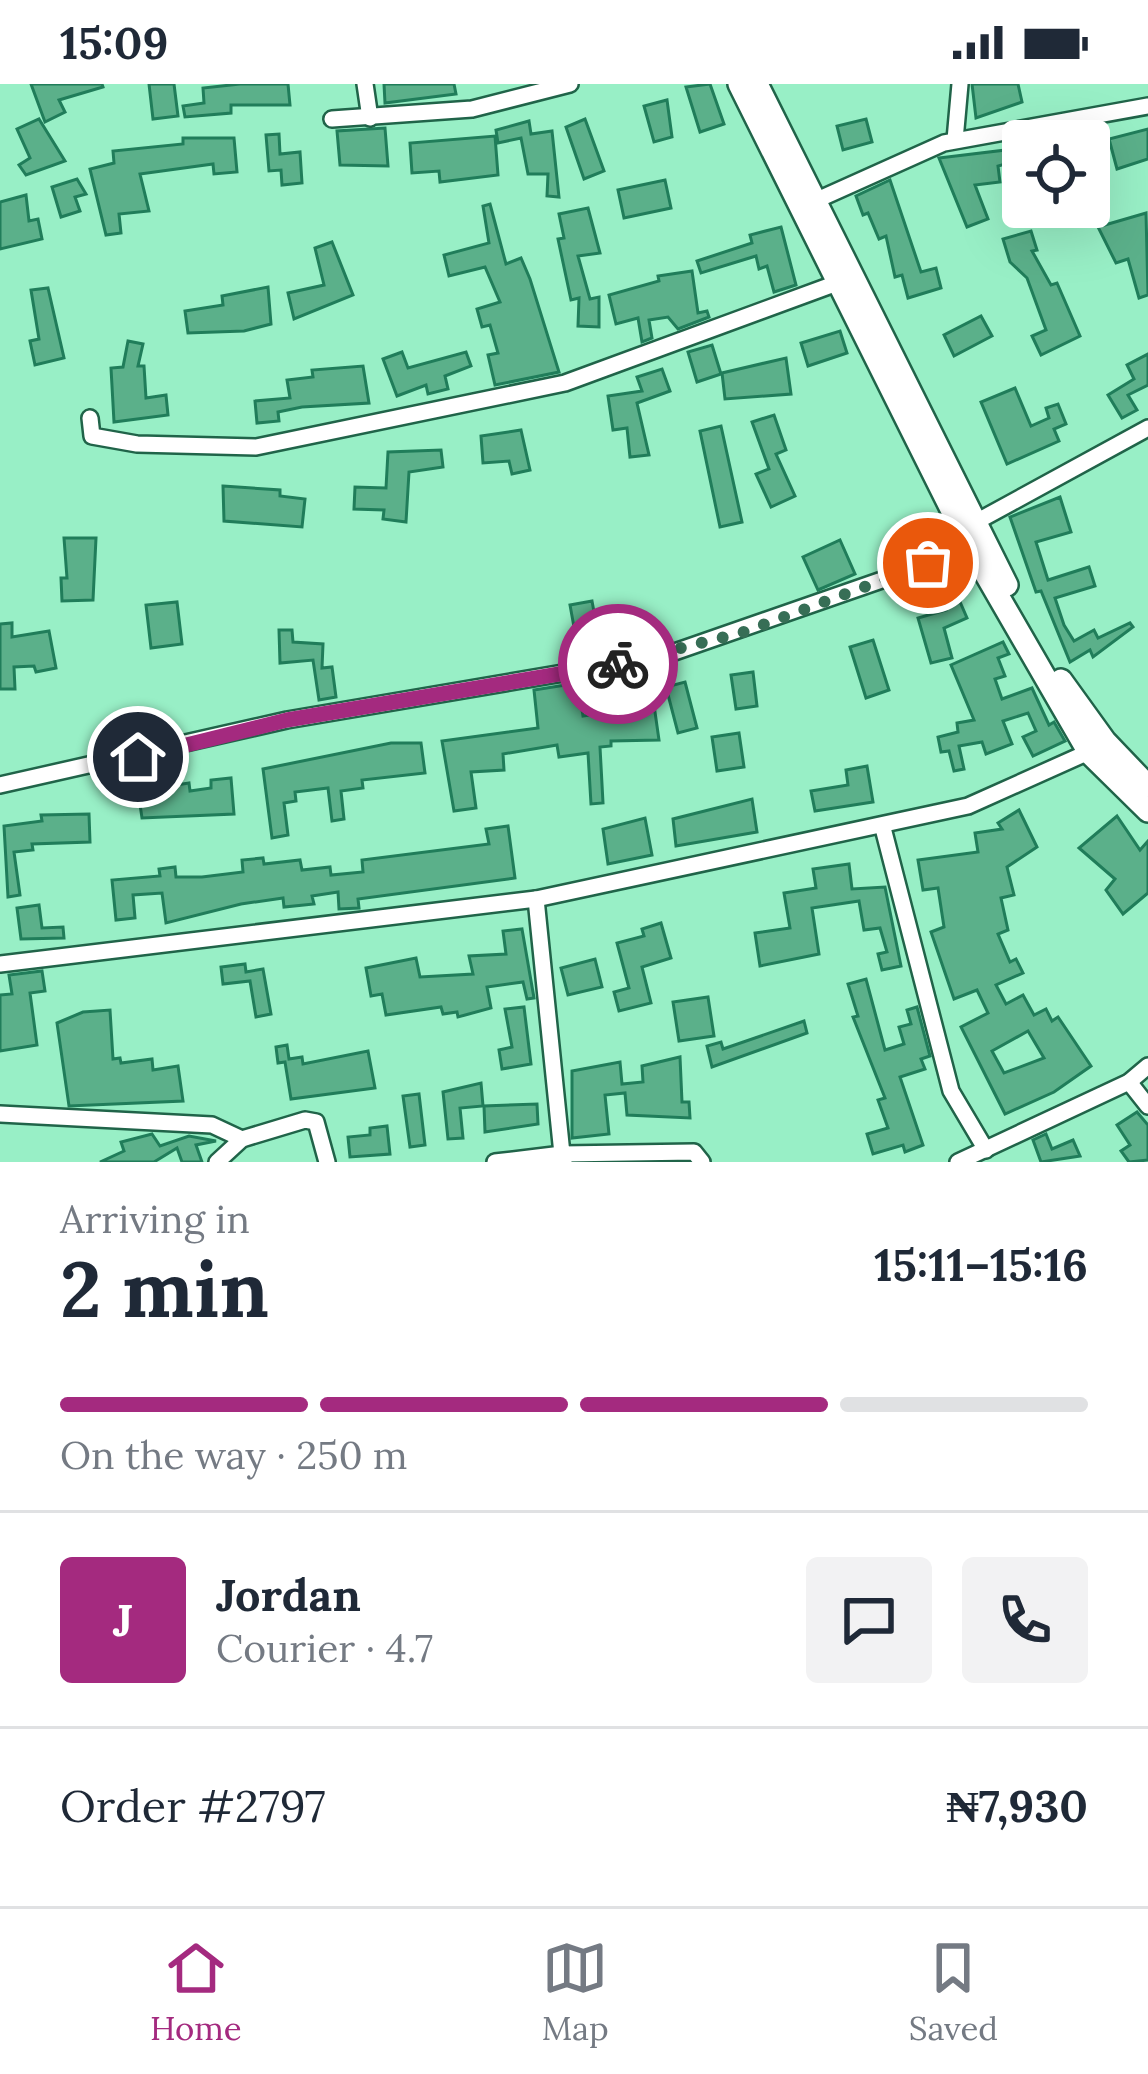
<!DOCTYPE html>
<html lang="en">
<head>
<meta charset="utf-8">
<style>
	:root { --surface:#fff; --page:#f2f2f3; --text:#1f2937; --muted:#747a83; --line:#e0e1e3; --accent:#a42a7f }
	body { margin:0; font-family:Lora,serif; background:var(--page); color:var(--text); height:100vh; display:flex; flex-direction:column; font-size:45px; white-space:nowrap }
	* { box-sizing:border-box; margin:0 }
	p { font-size:39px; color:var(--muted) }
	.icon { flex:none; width:66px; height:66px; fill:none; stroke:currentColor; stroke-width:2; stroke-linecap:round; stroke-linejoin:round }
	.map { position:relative; height:1078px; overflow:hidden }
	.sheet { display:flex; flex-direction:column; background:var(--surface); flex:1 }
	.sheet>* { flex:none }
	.buttons { position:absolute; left:1002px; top:36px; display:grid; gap:24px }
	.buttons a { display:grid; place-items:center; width:108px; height:108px; border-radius:12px; background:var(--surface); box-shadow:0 12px 48px #0002; font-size:60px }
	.pin { position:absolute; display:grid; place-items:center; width:102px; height:102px; color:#fff; margin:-51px; border:6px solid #fff; border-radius:50%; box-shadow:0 3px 12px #0007 }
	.courier { position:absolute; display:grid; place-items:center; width:120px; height:120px; margin:-60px; border:9px solid #a42a7f; border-radius:50%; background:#fff; color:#222; box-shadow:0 3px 15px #0007 }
	.head em { font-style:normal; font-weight:700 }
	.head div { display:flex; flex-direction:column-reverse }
	.head { display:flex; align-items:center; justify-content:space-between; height:204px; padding:0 60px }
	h1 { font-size:78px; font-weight:700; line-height:90px }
	.bar { display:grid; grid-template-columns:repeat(4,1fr); gap:18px 12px; align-content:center; height:144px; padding:0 60px }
	.bar i { height:15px; border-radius:9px; background:var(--line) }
	.bar .current { background:var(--accent) }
	.bar p { grid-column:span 4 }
	.line { display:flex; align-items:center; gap:30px; padding:0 60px; border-top:3px solid var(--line) }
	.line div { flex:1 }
	.round { display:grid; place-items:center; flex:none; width:126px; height:126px; border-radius:12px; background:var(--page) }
	.status { display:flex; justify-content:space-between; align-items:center; height:84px; padding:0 60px; background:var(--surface); direction:ltr }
	.status svg { height:33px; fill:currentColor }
	.dock { display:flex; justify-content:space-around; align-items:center; height:168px; border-top:3px solid var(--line); background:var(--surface); font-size:33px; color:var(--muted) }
	.dock a { display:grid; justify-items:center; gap:6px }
	.dock .current { color:var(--accent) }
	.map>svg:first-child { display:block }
	.building { fill:#5bb08a; stroke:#207d5a; stroke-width:3; fill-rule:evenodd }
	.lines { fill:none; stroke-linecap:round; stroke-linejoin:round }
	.street-casing { stroke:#206449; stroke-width:20 }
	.secondary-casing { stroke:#206449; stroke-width:26 }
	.street { stroke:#fff; stroke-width:15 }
	.secondary { stroke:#fff; stroke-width:21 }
	.done { stroke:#376e56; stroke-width:12; stroke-dasharray:0 21.6 }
	.route { stroke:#a42a7f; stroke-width:15 }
</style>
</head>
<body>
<div class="status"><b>15:09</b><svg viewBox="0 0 49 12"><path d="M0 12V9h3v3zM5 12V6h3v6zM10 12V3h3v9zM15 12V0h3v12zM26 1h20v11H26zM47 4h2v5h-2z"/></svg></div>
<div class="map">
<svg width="1148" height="1078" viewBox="0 0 1148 1078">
	<rect width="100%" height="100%" fill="#98efc6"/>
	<g class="building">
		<path d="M31 0H102L103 3 59 16 65 28 45 38Z"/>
		<path d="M149 0H174L178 32 153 35Z"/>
		<path d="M240 0H288L290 21H231V29L185 33 183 22 204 19 203 4Z"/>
		<path d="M384 0H454L456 10 385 19Z"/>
		<path d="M710 0 724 40 700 48 686 3Z"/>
		<path d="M972 0H1018L1022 18 976 34Z"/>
		<path d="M667 16 672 53 654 58 644 22Z"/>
		<path d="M39 35 65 77 26 91 19 81 30 74 17 45Z"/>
		<path d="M585 35 604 87 584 95 566 43Z"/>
		<path d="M866 35 872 58 843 66 837 42Z"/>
		<path d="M529 37 531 50 552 47 559 113 547 112 548 90H528L521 54 498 59 496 46Z"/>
		<path d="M385 44 388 82 340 81 337 47Z"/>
		<path d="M1148 45V75L1117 85 1109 55Z"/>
		<path d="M279 50 280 70 300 68 302 99 282 101 281 86 269 87 266 51Z"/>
		<path d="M495 52 498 91 440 98 439 87 412 89 410 59Z"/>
		<path d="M183 54H234L237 88 214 90 213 80 140 90 149 127 119 130 121 149 106 151 90 85 114 79 113 67 183 60Z"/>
		<path d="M1006 66 1009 79 998 82 1000 98 975 101 988 135 967 143 939 74Z"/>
		<path d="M77 95 86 110 75 113 80 127 61 133 52 103Z"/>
		<path d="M665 96 671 124 624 134 618 106Z"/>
		<path d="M890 96 921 188 936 184 941 204 908 214 902 191 895 193 886 152 879 155 868 129 863 131 856 112Z"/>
		<path d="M26 111 29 137 38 135 42 155 0 165V118Z"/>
		<path d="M490 120 506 180 521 174 530 195 559 288 495 301 488 271 498 269 490 241 482 243 477 225 500 218 485 183 449 192 444 171 489 159 483 122Z"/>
		<path d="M588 124 600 169 578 172 590 215 599 213V243L578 242 579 214 571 216 558 155 564 154 559 130Z"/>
		<path d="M1146 129 1148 211 1139 214 1128 175 1116 179 1098 143Z"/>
		<path d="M781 143 796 201 774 208 767 182 759 185 756 172 701 189 697 177 752 159 750 151Z"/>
		<path d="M1031 147 1037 166 1032 167 1051 201 1057 199 1080 252 1041 271 1032 252 1046 246 1027 194 1010 178 1003 155Z"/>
		<path d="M332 158 353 211 294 235 288 209 324 201 315 164Z"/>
		<path d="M692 187 698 229 707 227 709 233 678 245 668 233 649 236 652 254 642 258 638 234 616 240 609 211 659 197 658 192Z"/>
		<path d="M268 203 271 240 244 247 188 249 185 227 223 221 222 212Z"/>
		<path d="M48 204 64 274 35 281 30 257 39 255 31 206Z"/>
		<path d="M981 232 992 252 954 272 944 251Z"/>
		<path d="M840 247 847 269 808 282 801 259Z"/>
		<path d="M128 257 143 260 138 282H144L146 314 166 311 168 331 114 338 111 284 123 283Z"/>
		<path d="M712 261 721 290 697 298 688 268Z"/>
		<path d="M402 268 408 284 466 268 471 282 445 292 448 305 428 310 426 301 397 312 383 275Z"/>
		<path d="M1148 270V301L1128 311 1137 326 1122 334 1108 311 1134 295 1127 281Z"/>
		<path d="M786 274 791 310 725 315 722 289Z"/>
		<path d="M363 282 369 319 302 323 278 328 279 337 257 339 255 317 290 314 287 296 313 293 312 286Z"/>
		<path d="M662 285 670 307 637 319 649 371 630 373 627 344 613 346 608 312 642 307 637 293Z"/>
		<path d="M1015 304 1031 342 1049 334 1046 324 1058 320 1066 340 1054 345 1059 357 1007 380 981 318Z"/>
		<path d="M774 331 786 366 776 370 795 412 771 423 756 390 769 385 752 338Z"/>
		<path d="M721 342 742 438 720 443 700 347Z"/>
		<path d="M521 346 530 386 512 390 509 377 483 379 481 352Z"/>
		<path d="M441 366 443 383 409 388 406 438 383 435 384 426 354 425 355 403 386 404 388 368Z"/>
		<path d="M223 402 280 406V412L305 415 302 443 224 437Z"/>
		<path d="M1060 413 1071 448 1036 458 1048 496 1089 483 1095 502 1055 514 1064 541 1074 557 1094 546 1098 554 1130 539 1133 543 1093 573 1090 566 1070 578 1041 507 1036 508 1010 433Z"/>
		<path d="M64 454H96L93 516 62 517 61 494H67Z"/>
		<path d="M840 456 855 490 818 506 803 473Z"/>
		<path d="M954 504 967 534 944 544 952 574 931 579 918 534 946 526 940 510Z"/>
		<path d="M592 517 598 550 576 554 570 521Z"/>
		<path d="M177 518 182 560 151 564 146 521Z"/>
		<path d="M12 539V553L49 547 56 584 36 588 34 582 14 583 15 605H0V540Z"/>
		<path d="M279 546H292L293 558 323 560 322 584 332 583 336 613 319 616 313 576 280 579Z"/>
		<path d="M873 556 889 606 866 614 850 563Z"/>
		<path d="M1003 558 1009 570 998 574 1005 592 995 595 1002 615 1032 604 1049 641 1054 638 1065 657 1033 672 1023 653 1036 647 1028 629 1003 637 1012 660 986 670 982 658 959 662 964 685 954 687 949 667 941 668 938 653 958 648 957 639 974 636 951 581Z"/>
		<path d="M753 588 757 622 736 625 731 591Z"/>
		<path d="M685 598 697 644 678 649 666 603Z"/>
		<path d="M578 599 583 632 654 621 659 656 611 657V662L600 663 603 719 591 720 588 669 559 673 557 661 503 670 504 686 471 688 476 724 454 727 442 657 538 644 534 606Z"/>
		<path d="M739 649 744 683 717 687 712 653Z"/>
		<path d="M391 659H421L425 689 362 696 363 704 341 707 344 735 332 737 328 704 295 708 296 717 284 719 288 751 272 754 263 685Z"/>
		<path d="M867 682 873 718 815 727 811 707 848 701 846 686Z"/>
		<path d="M231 694 234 730 142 734 138 707 189 699 190 707 211 704V696Z"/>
		<path d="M752 715 757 748 676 762 673 735Z"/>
		<path d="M1019 726 1037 763 1007 783 1014 811 1001 814 1008 846 998 850 1010 878 1016 875 1023 889 996 901 1006 920 1023 911 1034 931 1046 925 1052 937 1058 933 1091 982 1054 1008 1005 1030 961 943 988 929 977 906 954 915 931 848 944 843 938 804 923 806 918 776 978 768 975 749 1002 745 998 739ZM1028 947 1044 974 1004 989 992 967Z"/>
		<path d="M89 730 90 758 32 760 33 766 14 768 20 811 8 813 4 742 42 737 41 731Z"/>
		<path d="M1117 732 1140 766 1148 757V809L1123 830 1106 806 1115 795 1079 764Z"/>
		<path d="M645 734 652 771 608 780 603 745Z"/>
		<path d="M508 742 515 794 358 815 359 824 339 825 338 808 312 812 314 820 284 823 283 814 241 820 166 839 162 809 133 811 135 834 116 836 112 796 160 792 159 785 175 783 176 793H202L243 788 242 776 263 774 264 780 300 776 302 786 330 783 331 791 363 788 362 776 489 760 486 745Z"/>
		<path d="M849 780 852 805 885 803 901 882 882 886 878 870 887 868 880 844 864 846 859 817 812 824 819 870 760 882 755 849 790 844 784 809 816 804 813 785Z"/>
		<path d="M39 821 42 844 63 843 64 854 21 855 17 824Z"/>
		<path d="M661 839 671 874 642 883 651 919 619 927 614 908 629 904 617 859 644 852 642 845Z"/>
		<path d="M522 845 534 914 527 915 523 898 487 903 491 924 458 933 457 928 443 930 441 923 386 931 382 910 371 912 366 884 416 874 420 893 473 890 469 872 506 870 503 847Z"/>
		<path d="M595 875 602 903 568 911 561 884Z"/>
		<path d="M245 880 246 888 263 885 271 930 256 933 250 897 223 900 221 883Z"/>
		<path d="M42 887 45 907 30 909 37 961 0 967V911L12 910 9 891Z"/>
		<path d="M866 895 885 966 904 960 899 943 911 940 907 926 917 923 930 972 921 975 925 985 900 993 923 1061 905 1068 903 1061 873 1070 867 1050 888 1044 878 1016 885 1014 853 933 858 932 848 900Z"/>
		<path d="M708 913 714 952 679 957 673 918Z"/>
		<path d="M524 923 531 980 502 985 499 966 512 963 505 925Z"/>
		<path d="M110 926 113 975 120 974 121 979 152 975 153 986 178 982 183 1017 69 1022 57 939 83 928Z"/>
		<path d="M804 937 807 949 712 983 707 962 721 958 723 965Z"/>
		<path d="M287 961 289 975 302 973 303 980 368 967 375 1004 291 1015 285 978 278 979 276 963Z"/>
		<path d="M680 973 682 1018H689L690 1034 627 1031 625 1009 605 1011 609 1050 572 1054V987L620 978 622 1000 643 998 642 982Z"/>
		<path d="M481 999 483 1022 460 1024 463 1054 448 1055 443 1008Z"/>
		<path d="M419 1010 425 1061 410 1063 403 1012Z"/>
		<path d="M537 1020 538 1040 485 1048 484 1022Z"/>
		<path d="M1137 1028 1148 1041V1076L1129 1078 1121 1067 1130 1061 1117 1041Z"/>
		<path d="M387 1042 390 1070 350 1073 348 1053 370 1051V1044Z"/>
		<path d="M152 1050 160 1062 189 1052 216 1057 196 1061 202 1078H182L177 1064 154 1078H100L124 1067 121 1058Z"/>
		<path d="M1046 1050 1052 1065 1073 1056 1080 1072 1041 1078 1033 1056Z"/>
	</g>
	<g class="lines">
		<g class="street-casing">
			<g id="street">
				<path d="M365 0 370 34"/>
				<path d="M332 35 472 25 570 0"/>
				<path d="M955 56 960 0"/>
				<path d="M817 116 944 59 1148 22"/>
				<path d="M90 334 92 352 137 360 256 363 565 299 837 199"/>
				<path d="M976 438 1148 344"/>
				<path d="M0 701 287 636 663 572 971 465"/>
				<path d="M883 744 951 1007 986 1066"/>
				<path d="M536 815 562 1070 694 1068 702 1078"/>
				<path d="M0 880 536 815 968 722 1093 666"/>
				<path d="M1129 998 1148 1022"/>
				<path d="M0 1030 212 1041 242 1055"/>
				<path d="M217 1078 242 1055 305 1036 316 1038 327 1078"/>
				<path d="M495 1078 562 1070 564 1078"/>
				<path d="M958 1078 1129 998 1148 982"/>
			</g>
		</g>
		<g class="secondary-casing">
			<g id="secondary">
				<path d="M739 0 971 465 1089 669 1148 727"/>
				<path d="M757 0 1007 501"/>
				<path d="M1061 596 1105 657 1148 702"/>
			</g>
		</g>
		<use href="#street" class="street"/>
		<use href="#secondary" class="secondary"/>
	</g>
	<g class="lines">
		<path class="done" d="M618 580 744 548 928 479"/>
		<path class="route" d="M138 673 287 636 618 580"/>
	</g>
</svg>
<div class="buttons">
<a><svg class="icon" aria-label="locate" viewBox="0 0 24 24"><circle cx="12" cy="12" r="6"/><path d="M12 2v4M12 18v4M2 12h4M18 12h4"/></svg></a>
</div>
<div class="pin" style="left:928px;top:479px;background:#ea580c"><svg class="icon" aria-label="bag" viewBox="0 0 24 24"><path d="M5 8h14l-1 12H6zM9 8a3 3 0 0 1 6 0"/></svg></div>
<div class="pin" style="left:138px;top:673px;background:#1f2937"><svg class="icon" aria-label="home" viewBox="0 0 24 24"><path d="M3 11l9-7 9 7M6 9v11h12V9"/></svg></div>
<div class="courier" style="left:618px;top:580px"><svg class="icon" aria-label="bike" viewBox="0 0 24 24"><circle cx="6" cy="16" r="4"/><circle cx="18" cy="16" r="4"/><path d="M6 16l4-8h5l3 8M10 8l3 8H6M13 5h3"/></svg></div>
</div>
<section class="sheet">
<div class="head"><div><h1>2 min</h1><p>Arriving in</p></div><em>15:11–15:16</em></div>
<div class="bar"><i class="current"></i><i class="current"></i><i class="current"></i><i></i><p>On the way · 250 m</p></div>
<div class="line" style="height:216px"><b class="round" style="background:var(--accent);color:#fff">J</b><div><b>Jordan</b><p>Courier · 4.7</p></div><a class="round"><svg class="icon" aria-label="chat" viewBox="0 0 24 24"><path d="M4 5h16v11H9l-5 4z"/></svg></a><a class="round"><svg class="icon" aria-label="phone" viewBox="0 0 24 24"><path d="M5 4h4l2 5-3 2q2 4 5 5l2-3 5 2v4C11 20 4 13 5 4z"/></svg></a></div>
<div class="line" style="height:156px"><div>Order #2797</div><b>₦7,930</b></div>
</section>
<nav class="dock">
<a class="current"><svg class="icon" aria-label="home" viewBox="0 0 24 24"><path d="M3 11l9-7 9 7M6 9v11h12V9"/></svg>Home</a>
<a><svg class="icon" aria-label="map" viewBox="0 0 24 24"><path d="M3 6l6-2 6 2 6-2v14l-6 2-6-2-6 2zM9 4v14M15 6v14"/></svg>Map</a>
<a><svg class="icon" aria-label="saved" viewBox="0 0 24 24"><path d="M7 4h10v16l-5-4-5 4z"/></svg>Saved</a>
</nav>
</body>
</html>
